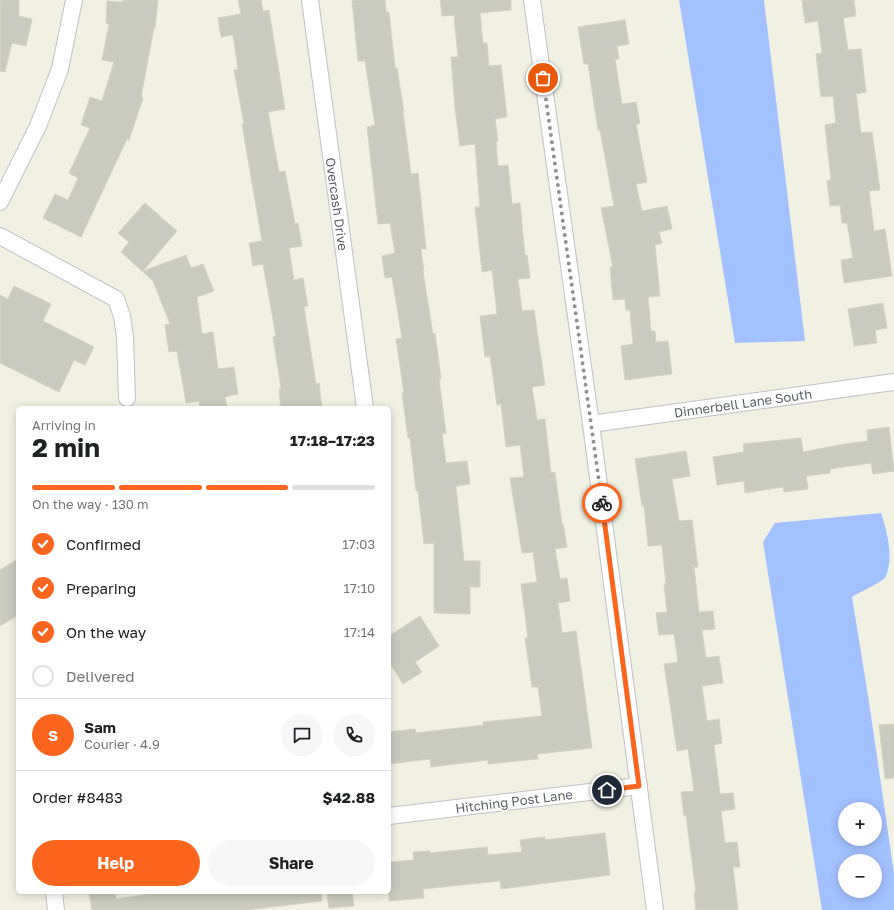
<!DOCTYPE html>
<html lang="en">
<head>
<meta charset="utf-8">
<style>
	:root { --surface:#fff; --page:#f6f6f6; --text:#202124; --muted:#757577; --line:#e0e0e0; --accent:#fb651e }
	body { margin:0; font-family:"Golos Text",sans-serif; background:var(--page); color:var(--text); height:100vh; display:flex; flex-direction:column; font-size:15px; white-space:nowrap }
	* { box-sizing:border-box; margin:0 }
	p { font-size:13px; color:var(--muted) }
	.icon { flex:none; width:22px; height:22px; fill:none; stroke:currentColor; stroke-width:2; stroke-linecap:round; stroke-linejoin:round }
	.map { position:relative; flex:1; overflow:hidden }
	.sheet { position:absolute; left:16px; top:406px; width:375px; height:488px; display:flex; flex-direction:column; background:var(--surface); border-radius:6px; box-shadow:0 2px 10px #0003 }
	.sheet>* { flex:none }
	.fabs { position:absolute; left:838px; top:802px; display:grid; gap:8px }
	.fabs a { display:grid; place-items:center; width:44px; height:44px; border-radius:50%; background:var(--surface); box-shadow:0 2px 10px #0003; font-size:20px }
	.pin { position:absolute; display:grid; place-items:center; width:34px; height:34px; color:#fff; margin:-17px; border:2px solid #fff; border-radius:50%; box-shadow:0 1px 4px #0007 }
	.courier { position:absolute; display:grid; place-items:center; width:40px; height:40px; margin:-20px; border:3px solid #fb651e; border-radius:50%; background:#fff; color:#222; box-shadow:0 1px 5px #0007 }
	.summary em { font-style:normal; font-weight:700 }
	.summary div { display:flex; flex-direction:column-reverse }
	.summary { display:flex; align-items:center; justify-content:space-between; height:68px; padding:0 16px }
	h1 { font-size:26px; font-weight:700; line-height:30px }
	.bar { display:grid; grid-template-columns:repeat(4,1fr); gap:6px 4px; align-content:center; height:48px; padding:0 16px }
	.bar i { height:5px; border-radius:3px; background:var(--line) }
	.bar .active { background:var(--accent) }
	.bar p { grid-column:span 4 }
	.line { display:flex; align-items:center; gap:10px; padding:0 16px; border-top:1px solid var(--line) }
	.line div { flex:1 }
	.round { display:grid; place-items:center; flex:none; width:42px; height:42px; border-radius:21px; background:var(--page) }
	ol { padding:0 16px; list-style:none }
	li { display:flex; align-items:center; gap:12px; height:44px }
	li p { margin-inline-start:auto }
	li .icon { padding:4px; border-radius:50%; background:var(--accent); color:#fff; stroke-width:4 }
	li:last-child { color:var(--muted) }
	li i { width:22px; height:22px; border:2px solid var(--line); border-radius:50% }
	.cta { display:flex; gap:8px; margin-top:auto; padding:8px 16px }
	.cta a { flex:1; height:46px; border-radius:24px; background:var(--accent); color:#fff; font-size:16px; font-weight:700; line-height:46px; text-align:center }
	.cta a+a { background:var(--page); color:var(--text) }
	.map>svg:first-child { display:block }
	.water { fill:#a4c1ff; fill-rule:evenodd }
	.building { fill:#cacbc0; stroke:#d5d4c1 }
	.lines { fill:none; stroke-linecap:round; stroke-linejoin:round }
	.street-casing { stroke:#c0c1c8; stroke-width:18 }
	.street { stroke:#fff; stroke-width:16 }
	.done { stroke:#8f9192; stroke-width:4; stroke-dasharray:0 7.2 }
	.route { stroke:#fb651e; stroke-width:5 }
	.labels { text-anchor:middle; stroke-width:3; stroke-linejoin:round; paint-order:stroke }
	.street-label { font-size:13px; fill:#5b5e66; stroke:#fff }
</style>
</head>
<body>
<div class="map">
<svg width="894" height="910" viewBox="0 0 894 910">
	<rect width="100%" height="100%" fill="#f0f0e3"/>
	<g class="water">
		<path d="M679 0H764L805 341 735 343Z"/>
		<path d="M881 513C888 534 894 560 885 578 877 585 861 591 852 597L869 702 894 873V910H822L763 542 775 523ZM845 809H875V839H845ZM845 861H875V891H845Z"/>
	</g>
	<g class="building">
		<path d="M0 0H19V16L32 19 26 46 12 43 5 72 0 71Z"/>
		<path d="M123 0H158L155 28H154L141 97 143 98 129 140 127 139 81 237 43 218 55 194 68 200 78 178 69 173 90 128 81 125 90 97 102 101 114 62 102 60 109 24 106 23 107 1 123 2Z"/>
		<path d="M238 0H261L263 11 269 10 285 109 268 112 279 172 285 171 295 224 298 223 302 246 289 248 294 280 303 278 308 306 304 307 316 384 319 383 322 408H281L279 389 281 388 273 337 276 336 263 264 253 266 249 243 262 241 242 124H244L234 70 238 69 233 35 221 37 218 18 241 14Z"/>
		<path d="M352 0H385L386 12H389L395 68H397L404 112H403L411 174 418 173 426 249H421L424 272H423L433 334 435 333 441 379H439L446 433 442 434 446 463 467 461 470 484 456 486 464 561H480V587H470V614L434 613V543L424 544 418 491H416L410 438H408L402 393H404L396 339 402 338 392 277 385 278 382 256 395 253 390 223 378 224 367 127 375 125 365 61H358Z"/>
		<path d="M440 0H511V10L480 13 483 43H487L489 66 501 65 507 117 495 119 498 141 496 142 498 166 508 165 512 204 520 203 525 255H527L530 278 518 279 522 311 534 310 545 385 532 387 537 420 545 419 551 473 555 472 562 524H563L567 547 555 549 560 579 567 578 570 601 558 603 562 633 576 631 592 748 537 754 538 759 488 764V760L431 767 430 759 389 764V732L415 729 416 733 484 725 483 722 542 716 538 687H532L525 638H528L521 584 537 582 533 552 522 553 510 478 524 477 520 445 506 447 501 404 497 405 490 356 485 357 480 316 497 314 492 270 482 272 475 207H480L475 144 460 146 455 108 451 57H458L454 15 442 16Z"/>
		<path d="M802 0H854L856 16 843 18 848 50 861 49 866 92 856 94 861 133 872 132 880 190 869 191 874 231 885 229 892 276 844 283 841 260 853 258 847 223H842L840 205 830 206 827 181 831 180 825 125 836 123 833 96 821 97 816 54 822 53 818 21 805 23Z"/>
		<path d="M625 20 629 44 617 46 619 59H615L622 104 636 102 640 123 636 124 647 182 636 184 642 211 667 206 672 229 659 232 662 243 655 245 660 296 648 297 651 331H655L656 342 668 341 672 374 625 380 621 346 633 344 630 310H626L625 299 613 300 610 267H613L601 208 614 206 600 130H598L588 64H584L578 27Z"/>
		<path d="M145 203 177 231 143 271 186 255 191 268 203 264 214 291 197 297 202 334 213 332 218 369 234 367 238 394 225 397 227 408H200L199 401 186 403 177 351 169 352 165 325 170 324 153 281 121 252 129 242 118 233Z"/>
		<path d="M14 286 51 304 43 321 94 347 85 365 74 360 59 392 0 363V295L8 299Z"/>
		<path d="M883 303 887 328 875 330 877 343 854 346 848 309Z"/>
		<path d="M889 427 894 471 873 474 871 463 830 469V473L806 476 808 489 784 492 783 487 745 493 744 481 717 485 713 457 744 452 743 444 801 438 803 452 844 444 868 441 867 430Z"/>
		<path d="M686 451 690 476 672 479 679 521 692 520 698 567H694L699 612 713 611 715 629 702 630 706 658 719 656 723 683 702 686 707 721 719 719 722 743 714 745 720 794 733 793 735 809 721 811 725 843 737 842 740 867H733L738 910H696L694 892H696L686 815 684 816 681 792 694 791 688 749 677 751 664 664 678 662 674 634 659 635 656 613 667 612 664 584H666L662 545 648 546 644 506H642L635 459Z"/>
		<path d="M18 559V615L0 626V570Z"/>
		<path d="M420 616 439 646 415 662 422 672 403 684 389 662V636Z"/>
		<path d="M894 724V778L885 779 879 725Z"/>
		<path d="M605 833 610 875 501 889 500 881 423 889 424 898 389 901V862L414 860 413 852 430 851V853L487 847 488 855 522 852 520 840 545 837V840Z"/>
		<path d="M89 892H115L116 899 157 893V892H321L322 901 246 910H92Z"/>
		<path d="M327 892H352L354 906 329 908Z"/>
	</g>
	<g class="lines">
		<g class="street-casing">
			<g id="street">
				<path d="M310 0 365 408"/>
				<path d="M532 0 591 424 655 910"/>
				<path d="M0 202 38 126 60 69 74 0"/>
				<path d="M0 236 116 299 122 316 125 337 127 398"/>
				<path d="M591 424 894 382"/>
				<path d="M389 816 639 786"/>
				<path d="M54 892 56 910"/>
			</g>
		</g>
		<use href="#street" class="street"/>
	</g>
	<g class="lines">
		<path class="done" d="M543 78 602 503"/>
		<path class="route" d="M602 503 639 786 607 790"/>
	</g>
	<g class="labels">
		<g class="street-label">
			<text transform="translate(337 204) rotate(82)" y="5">Overcash Drive</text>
			<text transform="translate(743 403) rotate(-8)" y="5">Dinnerbell Lane South</text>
			<text transform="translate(514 801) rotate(-7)" y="5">Hitching Post Lane</text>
		</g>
	</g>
</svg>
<div class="fabs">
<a>+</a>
<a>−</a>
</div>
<div class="pin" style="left:543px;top:78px;background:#ea580c"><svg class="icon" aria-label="bag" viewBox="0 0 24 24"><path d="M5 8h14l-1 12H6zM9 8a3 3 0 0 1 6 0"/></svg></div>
<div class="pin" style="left:607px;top:790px;background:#1f2937"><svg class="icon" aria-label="home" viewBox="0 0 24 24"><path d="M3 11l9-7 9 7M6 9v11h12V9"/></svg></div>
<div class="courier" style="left:602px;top:503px"><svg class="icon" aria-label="bike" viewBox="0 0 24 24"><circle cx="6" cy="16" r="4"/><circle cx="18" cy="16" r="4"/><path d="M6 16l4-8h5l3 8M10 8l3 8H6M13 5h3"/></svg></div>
<section class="sheet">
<div class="summary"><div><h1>2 min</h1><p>Arriving in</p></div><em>17:18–17:23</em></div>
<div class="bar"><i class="active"></i><i class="active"></i><i class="active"></i><i></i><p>On the way · 130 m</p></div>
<ol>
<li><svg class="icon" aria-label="check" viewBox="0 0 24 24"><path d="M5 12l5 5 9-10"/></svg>Confirmed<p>17:03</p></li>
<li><svg class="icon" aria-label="check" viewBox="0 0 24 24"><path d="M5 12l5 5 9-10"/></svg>Preparing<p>17:10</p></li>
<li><svg class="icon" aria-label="check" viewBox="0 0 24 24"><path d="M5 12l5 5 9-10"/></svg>On the way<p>17:14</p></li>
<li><i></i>Delivered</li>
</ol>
<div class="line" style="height:72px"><b class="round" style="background:var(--accent);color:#fff">S</b><div><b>Sam</b><p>Courier · 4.9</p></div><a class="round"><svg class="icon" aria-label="chat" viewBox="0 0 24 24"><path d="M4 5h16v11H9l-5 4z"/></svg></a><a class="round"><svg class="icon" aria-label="phone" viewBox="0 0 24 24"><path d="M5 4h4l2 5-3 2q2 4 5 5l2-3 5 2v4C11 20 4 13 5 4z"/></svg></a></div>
<div class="line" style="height:52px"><div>Order #8483</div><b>$42.88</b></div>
<div class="cta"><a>Help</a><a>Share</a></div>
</section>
</div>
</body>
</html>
